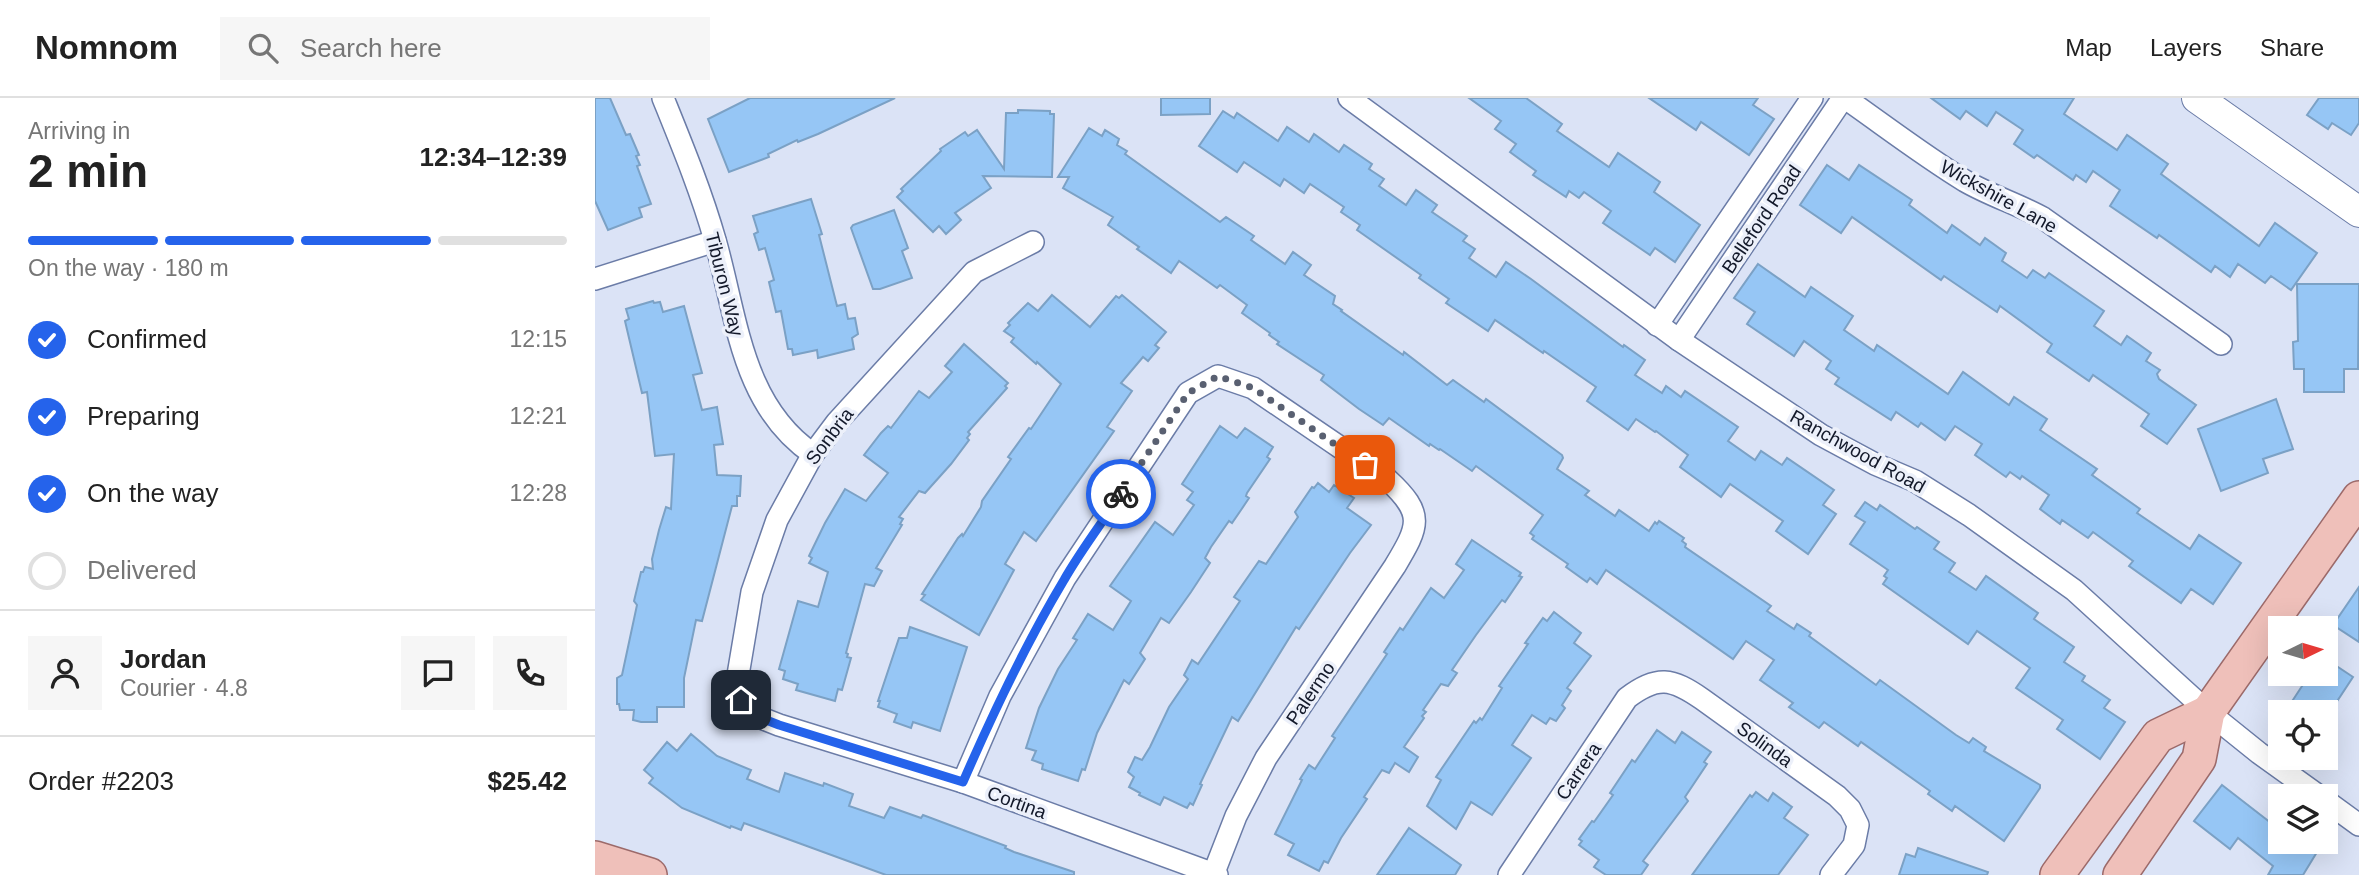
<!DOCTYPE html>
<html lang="en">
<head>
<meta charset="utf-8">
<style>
	:root { --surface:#fff; --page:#f6f6f6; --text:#222; --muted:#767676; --line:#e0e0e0; --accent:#2563eb }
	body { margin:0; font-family:Arial,sans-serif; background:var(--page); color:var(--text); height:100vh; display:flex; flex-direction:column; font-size:26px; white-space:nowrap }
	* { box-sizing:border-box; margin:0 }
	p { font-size:23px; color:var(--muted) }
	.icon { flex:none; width:38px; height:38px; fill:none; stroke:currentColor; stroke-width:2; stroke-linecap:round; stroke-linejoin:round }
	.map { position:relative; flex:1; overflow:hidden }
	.side { display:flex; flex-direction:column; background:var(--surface); width:595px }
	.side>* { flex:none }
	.needle { width:46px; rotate:85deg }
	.controls { position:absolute; left:1673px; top:518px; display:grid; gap:14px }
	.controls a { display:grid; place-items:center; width:70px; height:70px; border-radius:0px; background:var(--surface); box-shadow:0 7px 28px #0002; font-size:35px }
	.pin { position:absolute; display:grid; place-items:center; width:60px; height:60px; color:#fff; margin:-30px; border-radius:14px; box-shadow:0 4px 10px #0006 }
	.courier { position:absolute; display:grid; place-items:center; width:70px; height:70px; margin:-35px; border:5px solid #2563eb; border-radius:50%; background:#fff; color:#222; box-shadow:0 2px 9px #0007 }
	.summary em { font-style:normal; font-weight:700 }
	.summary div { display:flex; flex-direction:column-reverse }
	.summary { display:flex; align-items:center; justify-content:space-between; height:119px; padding:0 28px }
	h1 { font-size:46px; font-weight:700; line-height:52px }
	.bar { display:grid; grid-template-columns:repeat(4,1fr); gap:10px 7px; align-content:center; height:84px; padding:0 28px }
	.bar i { height:9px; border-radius:5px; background:var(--line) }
	.bar .selected { background:var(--accent) }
	.bar p { grid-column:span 4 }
	.line { display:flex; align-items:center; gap:18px; padding:0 28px; border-top:2px solid var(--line) }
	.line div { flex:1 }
	.round { display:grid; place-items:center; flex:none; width:74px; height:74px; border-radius:0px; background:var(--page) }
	ol { padding:0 28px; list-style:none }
	li { display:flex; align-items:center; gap:21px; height:77px }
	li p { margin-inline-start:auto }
	li .icon { padding:7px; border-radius:50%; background:var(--accent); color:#fff; stroke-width:4 }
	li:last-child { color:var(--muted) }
	li i { width:38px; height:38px; border:4px solid var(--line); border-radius:50% }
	header { display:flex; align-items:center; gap:42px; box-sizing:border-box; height:98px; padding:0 35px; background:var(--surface); border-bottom:2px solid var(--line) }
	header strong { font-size:33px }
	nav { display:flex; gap:38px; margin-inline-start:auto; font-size:24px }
	.search { width:490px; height:63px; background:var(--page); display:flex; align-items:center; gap:18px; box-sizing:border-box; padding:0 24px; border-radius:0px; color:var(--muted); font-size:26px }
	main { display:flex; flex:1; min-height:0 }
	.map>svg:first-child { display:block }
	.building { fill:#96c6f5; stroke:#7ba1c5; stroke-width:2 }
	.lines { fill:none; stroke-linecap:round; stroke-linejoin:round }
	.street-casing { stroke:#6b7ca7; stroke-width:24 }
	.secondary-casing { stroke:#6b7ca7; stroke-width:32 }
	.primary-casing { stroke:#9c6a6a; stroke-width:36 }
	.street { stroke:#fff; stroke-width:21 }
	.secondary { stroke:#fff; stroke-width:30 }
	.primary { stroke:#efc0ba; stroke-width:33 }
	.done { stroke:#596071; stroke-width:7; stroke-dasharray:0 12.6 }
	.route { stroke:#2563eb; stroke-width:9 }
	.labels { text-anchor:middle; stroke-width:7; stroke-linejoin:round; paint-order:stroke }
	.street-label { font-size:19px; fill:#13192a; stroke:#ecf0fa }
</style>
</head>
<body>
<header>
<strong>Nomnom</strong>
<div class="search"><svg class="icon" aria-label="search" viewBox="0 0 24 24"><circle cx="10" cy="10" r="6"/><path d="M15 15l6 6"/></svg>Search here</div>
<nav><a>Map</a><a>Layers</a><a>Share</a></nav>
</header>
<main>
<section class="side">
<div class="summary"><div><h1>2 min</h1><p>Arriving in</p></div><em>12:34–12:39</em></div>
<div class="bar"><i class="selected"></i><i class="selected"></i><i class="selected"></i><i></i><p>On the way · 180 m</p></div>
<ol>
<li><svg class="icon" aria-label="check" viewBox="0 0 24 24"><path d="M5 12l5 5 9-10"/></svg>Confirmed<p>12:15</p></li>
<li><svg class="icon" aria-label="check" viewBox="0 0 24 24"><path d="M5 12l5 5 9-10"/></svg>Preparing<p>12:21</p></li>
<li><svg class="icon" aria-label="check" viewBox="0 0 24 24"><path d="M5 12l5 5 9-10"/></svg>On the way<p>12:28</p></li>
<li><i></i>Delivered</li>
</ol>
<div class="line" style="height:126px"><a class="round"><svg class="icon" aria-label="person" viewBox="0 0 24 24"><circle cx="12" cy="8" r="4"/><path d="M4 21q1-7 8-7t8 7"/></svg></a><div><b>Jordan</b><p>Courier · 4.8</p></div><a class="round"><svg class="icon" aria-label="chat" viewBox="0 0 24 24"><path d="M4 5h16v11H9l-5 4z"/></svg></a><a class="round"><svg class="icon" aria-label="phone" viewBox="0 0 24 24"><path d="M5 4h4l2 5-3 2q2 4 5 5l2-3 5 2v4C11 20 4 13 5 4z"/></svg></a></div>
<div class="line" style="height:91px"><div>Order #2203</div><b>$25.42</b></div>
</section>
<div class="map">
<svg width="1764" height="777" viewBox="0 0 1764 777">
	<rect width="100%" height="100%" fill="#dbe3f6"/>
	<g class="building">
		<path d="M0 0H15L31 37 35 36 44 57 41 58 45 67 42 68 56 106 44 110 47 119 13 132 0 103Z"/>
		<path d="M155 0H300L223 36 203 44 202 42 173 56 174 59 134 74 113 21Z"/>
		<path d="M566 0H615V16L566 17Z"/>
		<path d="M874 0H931L967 26 962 33 1014 69 1023 55 1065 84 1059 94 1105 127 1080 164 1060 150 1055 157 1008 125 1016 113 989 94 984 100 974 93 971 99 938 77 941 73 915 54 921 46 900 31 906 23Z"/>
		<path d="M1054 0H1163L1158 7 1179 21 1154 57 1106 24 1101 32Z"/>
		<path d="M1336 0H1479L1469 16 1522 52 1532 37 1573 66 1566 76 1664 148 1680 125 1722 155 1696 192 1676 178 1670 185 1643 166 1635 179 1620 168 1616 174 1564 137 1562 140 1515 108 1525 92 1498 73 1491 84 1481 77 1478 82 1442 57 1439 60 1419 46 1428 32 1401 14 1392 28 1371 13 1365 21Z"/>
		<path d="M1724 0H1764V25L1756 37 1737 25 1733 31 1712 17Z"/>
		<path d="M423 12 455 13V16H459L457 79 388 78 396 90 360 115 366 122 351 136 344 128 338 134 302 99 308 93 306 91 346 53 345 51 370 34 373 38 382 32 409 71 411 15H423Z"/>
		<path d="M628 13 639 20 642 15 683 43 692 29 714 44 719 36 744 54 749 47 777 66 774 71 789 81 784 88 811 107 821 92 842 107 837 114 872 138 868 143 880 151 874 160 901 179 911 164 936 181 1028 249 1029 247 1050 262 1040 277 1067 295 1071 288 1086 299 1090 293 1143 329 1133 343 1160 362 1166 353 1187 367 1192 360 1239 392 1228 407 1241 416 1213 456 1181 433 1188 423 1135 386 1126 399 1085 369 1093 357 1061 333 1060 334 1041 321 1033 332 992 303 1001 289 949 253 948 255 900 222 893 233 851 205 854 201 824 180 826 177 762 132 765 127 746 114 749 109 715 86 709 95 689 81 685 88 649 64 642 74 604 48Z"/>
		<path d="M494 30 507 38 510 32 524 41 522 47 532 53 530 56 625 124 631 119 659 138 656 142 690 166 698 154 716 167 709 177 740 198 738 206 747 212 746 213 808 257 809 254 852 287 858 282 889 304 891 301 967 357 968 360 962 371 994 393 990 397 1020 418 1024 412 1054 433 1060 424 1062 426 1064 423 1089 440 1087 443 1091 446 1090 449 1176 508 1172 513 1199 531 1202 526 1216 535 1214 538 1281 587 1285 582 1361 637 1374 645 1378 640 1391 649 1389 653 1445 687V690L1409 743 1360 708 1357 713 1333 696 1335 693 1266 644 1263 648 1229 624 1224 630 1194 609 1198 605 1165 582 1179 562 1151 543 1138 561 1011 472 1002 486 995 480 992 484 971 469 973 466 937 441 939 438 935 435 948 417 881 368 877 373 845 351 844 352 835 346 834 348 794 320 788 327 764 311 726 282 729 277 682 246 684 244 674 237 675 235 647 215 652 207 625 187 622 190 584 163 576 175 542 151 544 149 513 127 518 119 468 90 474 79H463Z"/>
		<path d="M1232 67 1254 82 1264 67 1317 102 1314 107 1352 135 1357 127 1385 147 1390 140 1411 155 1407 163 1432 180 1438 172 1450 180 1454 175 1509 213 1499 228 1526 247 1532 238 1556 255 1551 263 1565 272 1562 276 1564 281 1601 307 1572 346 1546 328 1554 316 1498 277 1494 283 1452 254 1457 246 1405 208 1402 214 1349 178 1346 182 1257 119 1246 135 1205 107Z"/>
		<path d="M216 101 227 136 224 137 242 208 250 206 253 221 260 220 263 236 257 240 259 251 223 260 222 252 198 257 197 251H193L186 213 181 214 174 184 179 182 170 150 164 152 159 136 163 134 158 118Z"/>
		<path d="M299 112 313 150 307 153 317 180 285 191H278L256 130 258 127Z"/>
		<path d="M1163 166 1210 199 1216 189 1258 218 1249 232 1279 253 1282 247 1353 296 1368 274 1414 307 1419 299 1452 321 1445 332 1502 371 1497 377 1545 411 1542 415 1595 451 1604 437 1646 465 1618 506 1596 491 1586 505 1534 468 1538 463 1498 434 1493 440 1467 422 1465 426 1445 411 1454 397 1427 378 1425 381 1415 374 1411 379 1380 357 1387 346 1360 328 1350 342 1326 325 1323 329 1301 314 1296 322 1240 286 1244 280 1231 271 1236 263 1209 243 1199 258 1152 226 1160 214 1139 200Z"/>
		<path d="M1702 186H1764L1763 271H1749V294H1709V271H1699L1698 244 1703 243Z"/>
		<path d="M457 197 495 229 521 198 524 200 527 197 571 234 560 247 564 250 553 263 548 259 526 285 537 293 512 329 519 333 441 443 429 434 410 466 419 472 384 537 326 502 330 497 327 496 363 440 367 436 368 438 386 409 387 403 416 361 413 359 434 330 436 331 466 286 442 264 441 266 416 244 419 240 409 233 415 227 413 225 433 205 443 213Z"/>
		<path d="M58 203 59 205 65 204 68 214 89 208 107 275 98 277 107 312 122 309 128 346 119 347 122 377 146 378 145 398H142V408H137L107 523 101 522 89 580V609H62V624H46L38 622 39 612H25L24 606H22V580L27 577 42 507 39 503 46 474H48L50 469 58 471 57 461 64 432 71 409 76 411 79 356 60 358 52 294 47 295 30 223 34 221 31 211Z"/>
		<path d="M369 246 413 285 410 288 412 290 373 334 375 336 372 340 374 342 356 366 330 395 324 393 304 419 308 421 305 426 307 427 281 470 287 473 279 488 270 486 251 555 253 556 252 559 256 560 247 592 243 591 240 603 201 592 203 586 188 581 190 573 184 571 203 503 223 509 233 474 214 465 217 460 214 458 230 425 250 391 271 403 293 375 269 357 286 335 293 328 296 330 324 293 334 300 357 274 350 268Z"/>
		<path d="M1681 301 1698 351 1668 361 1673 375 1626 393 1603 331Z"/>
		<path d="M625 328 642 340 650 330 678 349 672 359 675 361 652 395 651 398 654 400 646 412 637 425 634 423 616 449 610 460 615 465 596 494 574 525 566 520 545 555 550 561 534 586 529 582 502 635 490 672 487 671 483 683 447 671 448 666 437 662 441 653 431 650 444 610 463 571 482 542 478 540 493 516 518 532 536 503 515 488 560 424 578 437 599 407 592 402 598 394 587 386Z"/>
		<path d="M723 385 734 394 739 387 759 400 752 410 776 427 755 455 704 531 701 529 643 623 637 619 605 686 607 687 598 707 595 705 592 710 569 699 565 707 544 697 545 695 534 689 539 679 533 674 540 659 547 662 555 649 574 609 593 581 589 577 597 562 603 566 645 503 639 499 664 463 671 466 703 419 700 414 717 389 719 390Z"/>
		<path d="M1270 404 1282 412 1285 407 1320 431 1322 429 1344 444 1339 451 1360 465 1354 474 1381 492 1391 478 1443 515 1439 521 1479 549 1469 564 1490 578 1487 583 1515 602 1509 610 1530 624 1505 661 1462 631 1468 622 1421 590 1435 570 1382 533 1373 546 1288 486 1292 480 1289 478 1293 472 1255 446 1270 424 1260 418Z"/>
		<path d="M877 442 926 475 924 478 927 479 910 504 907 502 881 537 857 572 862 575 853 588 846 586 828 612 831 614 827 618 829 620 809 649 823 659 814 674 800 665 794 675 787 672 769 699 772 701 746 740 733 765 729 763 724 773 693 757 699 746 680 736 707 682 705 681 714 667 720 671 740 640 737 638 792 556 789 554 805 530 808 532 836 490 849 500 869 472 861 466Z"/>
		<path d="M1764 489V544L1738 527Z"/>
		<path d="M959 514 986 535 979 545 996 558 972 590 976 593 967 607 970 610 961 623 955 620 951 626 937 617 917 647 936 660 897 717 876 704 861 731 832 708 846 682 841 679 879 623 881 625 885 620 887 622 907 590 904 588 933 546 930 545 948 520 952 523Z"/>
		<path d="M315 529 372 549 345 633 318 624 316 630 299 624 302 616 283 609 285 603H283L304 540H312Z"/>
		<path d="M1731 561 1758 579 1735 614H1690L1715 576H1731Z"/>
		<path d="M1062 632 1080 645 1087 634 1116 654 1109 664 1112 666 1090 699 1093 703 1048 763 1053 767 1046 777H1011L999 769 1004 762 984 747 987 743 984 741 997 723 999 724 1018 697 1015 695 1037 662 1040 664Z"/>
		<path d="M96 636 122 658 156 672 152 681 184 694 190 675 228 688 229 685 258 696 254 708 289 720 295 709 326 720 328 717 411 748 410 750 419 754 479 774V777H291L149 725 146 732 136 728 135 730 87 710 54 685 58 680 49 672 72 644 82 653Z"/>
		<path d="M1627 687 1685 732V744H1706L1722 754 1708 777H1673L1678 768 1643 740 1635 751 1599 723Z"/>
		<path d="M1161 694 1173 703 1178 695 1197 709 1189 720 1213 737 1183 777H1097L1155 697 1157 699Z"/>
		<path d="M814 730 866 767 860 777H782Z"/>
		<path d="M1323 750 1393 774 1392 777H1304L1311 756 1320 759Z"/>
	</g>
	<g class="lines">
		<g class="street-casing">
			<g id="street">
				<path d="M68 0C87 47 106 93 120 142 142 218 146 307 218 356"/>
				<path d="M754 0 1084 242 1226 337 1280 366 1320 383 1374 417 1479 492 1613 614 1664 655 1724 698"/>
				<path d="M1250 0C1290 28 1329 58 1370 83 1396 98 1423 106 1448 120L1626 246"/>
				<path d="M438 144 379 174 242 324 218 356 182 422 157 494 143 577 146 602 161 618 184 627 368 684 622 777"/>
				<path d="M0 181 120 143"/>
				<path d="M1062 227 1217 0"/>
				<path d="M1084 242 1248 0"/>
				<path d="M368 684 405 598 470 480 593 295 623 278 658 290 793 382C830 416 824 428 800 468L671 660 641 718 618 777"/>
				<path d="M1731 703 1764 727"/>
				<path d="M914 777 1032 600C1062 577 1077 580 1107 601L1242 698 1255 711 1263 727 1259 747 1236 777"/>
			</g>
		</g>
		<g class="secondary-casing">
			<path id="secondary" d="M1602 0 1764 114"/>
		</g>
		<g class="primary-casing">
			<g id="primary">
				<path d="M0 760 55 777"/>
				<path d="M1462 777 1563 638 1613 614"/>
				<path d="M1525 777 1604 661 1613 614 1764 400"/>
			</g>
		</g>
		<use href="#street" class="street"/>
		<use href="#secondary" class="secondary"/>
		<use href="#primary" class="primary"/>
	</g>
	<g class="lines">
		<path class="done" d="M526 396 593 295 623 278 658 290 770 367"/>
		<path class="route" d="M146 602 161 618 184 627 368 684C398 615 430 547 469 482 486 452 507 425 526 396"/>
	</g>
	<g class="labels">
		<g class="street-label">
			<text transform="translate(1404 98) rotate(29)" y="7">Wickshire Lane</text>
			<text transform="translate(1166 121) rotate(-56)" y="7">Belleford Road</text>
			<text transform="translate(130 186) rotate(76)" y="7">Tiburon Way</text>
			<text transform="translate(234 338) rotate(-53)" y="7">Sonbria</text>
			<text transform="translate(1263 353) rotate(29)" y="7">Ranchwood Road</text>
			<text transform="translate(715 595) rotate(-56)" y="7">Palermo</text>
			<text transform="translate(1170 646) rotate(36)" y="7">Solinda</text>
			<text transform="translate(983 673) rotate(-56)" y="7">Carrera</text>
			<text transform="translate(422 704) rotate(20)" y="7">Cortina</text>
		</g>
	</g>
</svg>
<div class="controls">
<a><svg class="needle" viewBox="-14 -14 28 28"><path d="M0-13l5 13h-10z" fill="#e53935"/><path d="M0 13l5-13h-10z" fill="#767676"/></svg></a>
<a><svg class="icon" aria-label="locate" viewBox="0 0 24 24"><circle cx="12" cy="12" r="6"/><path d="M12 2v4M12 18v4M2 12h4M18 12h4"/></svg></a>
<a><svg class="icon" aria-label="layers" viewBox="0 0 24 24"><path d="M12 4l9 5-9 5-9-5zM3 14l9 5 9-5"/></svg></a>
</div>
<div class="pin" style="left:770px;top:367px;background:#ea580c"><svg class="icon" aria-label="bag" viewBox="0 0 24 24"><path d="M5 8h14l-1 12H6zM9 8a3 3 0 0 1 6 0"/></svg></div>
<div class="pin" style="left:146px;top:602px;background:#1f2937"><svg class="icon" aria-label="home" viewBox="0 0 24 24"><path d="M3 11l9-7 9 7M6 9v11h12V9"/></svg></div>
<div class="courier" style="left:526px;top:396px"><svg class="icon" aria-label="bike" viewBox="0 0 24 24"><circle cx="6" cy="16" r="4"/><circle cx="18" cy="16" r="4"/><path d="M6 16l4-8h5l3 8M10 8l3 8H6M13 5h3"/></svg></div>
</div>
</main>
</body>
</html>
